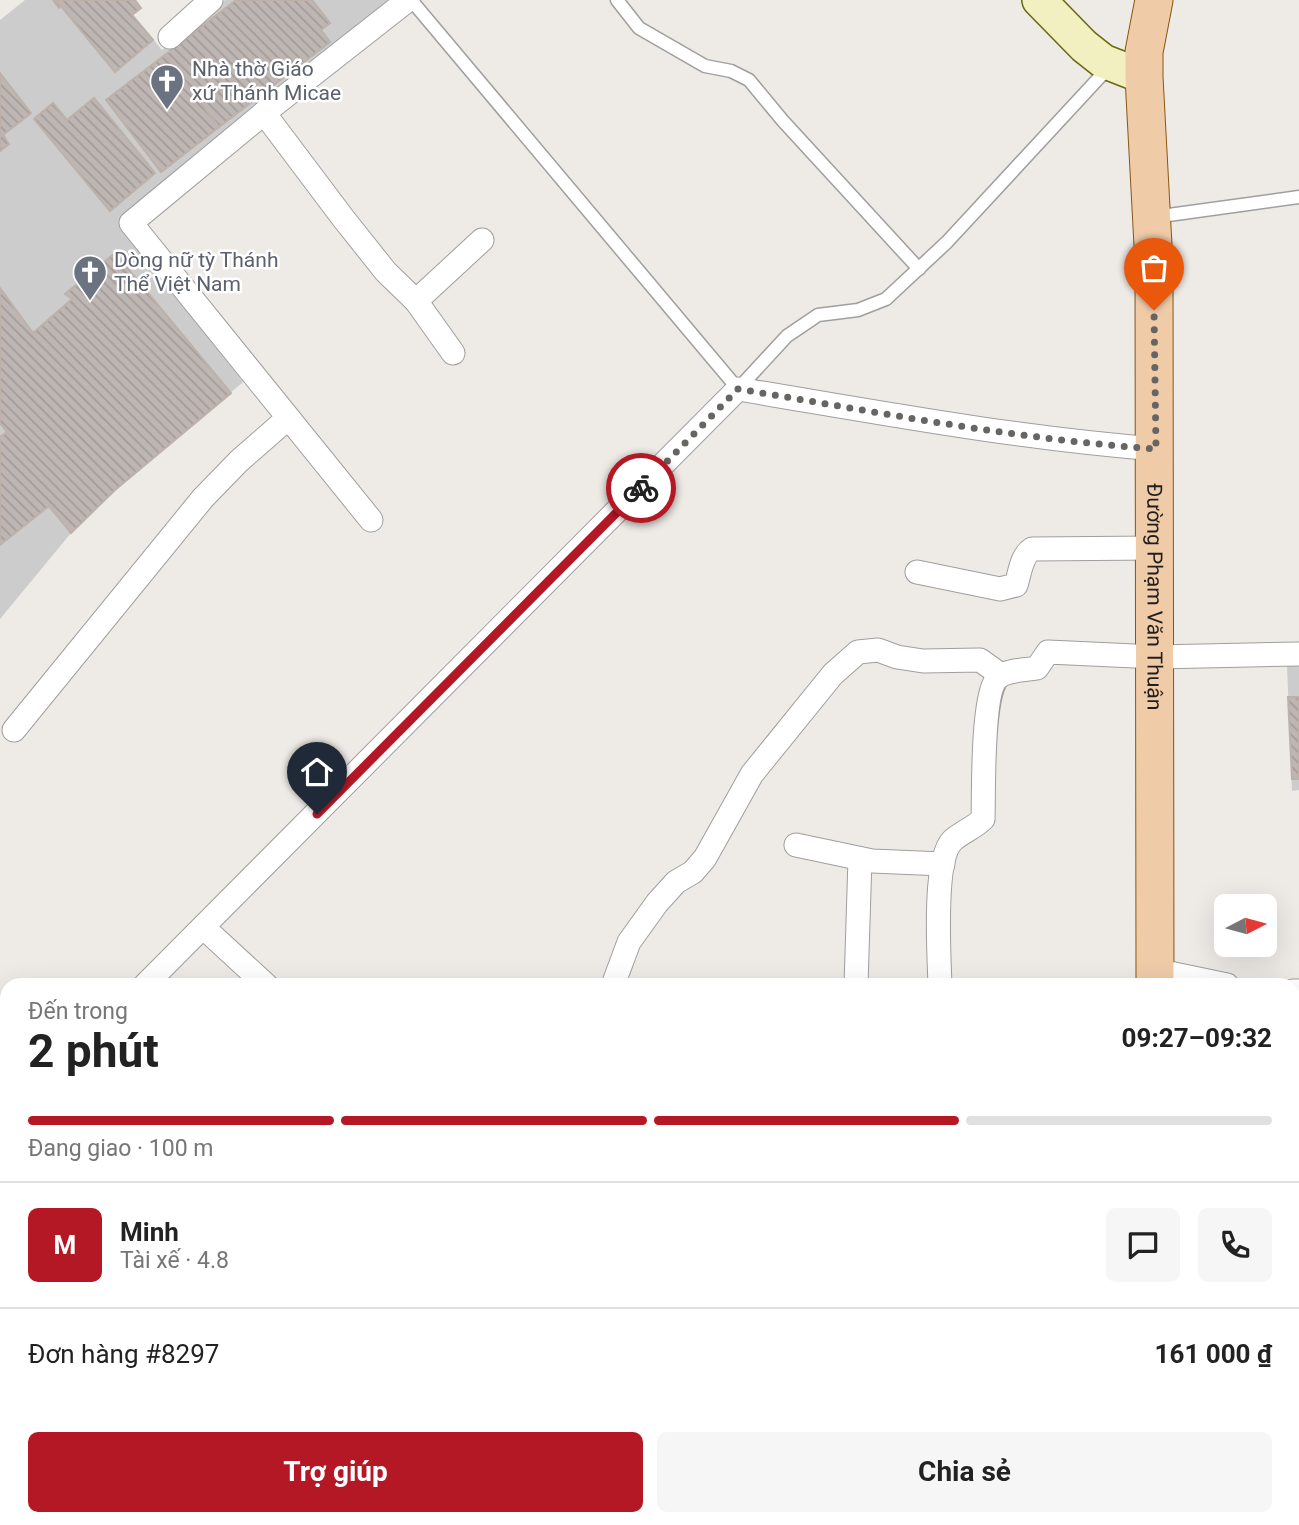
<!DOCTYPE html>
<html lang="vi">
<head>
<meta charset="utf-8">
<style>
	:root { --surface:#fff; --page:#f6f6f6; --text:#222; --muted:#767676; --line:#e0e0e0; --accent:#b41825 }
	body { margin:0; font-family:Roboto,sans-serif; background:var(--page); color:var(--text); height:100vh; display:flex; flex-direction:column; font-size:26px; white-space:nowrap }
	* { box-sizing:border-box; margin:0 }
	p { font-size:23px; color:var(--muted) }
	.icon { flex:none; width:38px; height:38px; fill:none; stroke:currentColor; stroke-width:2; stroke-linecap:round; stroke-linejoin:round }
	.map { position:relative; flex:1; overflow:hidden }
	.drawer { position:absolute; left:0px; top:978px; width:1300px; height:548px; display:flex; flex-direction:column; background:var(--surface); border-radius:21px 21px 0 0; box-shadow:0 7px 28px #0002 }
	.drawer>* { flex:none }
	.needle { width:46px; rotate:84deg }
	.fabs { position:absolute; left:1214px; top:894px; display:grid; gap:14px }
	.fabs a { display:grid; place-items:center; width:63px; height:63px; border-radius:10px; background:var(--surface); box-shadow:0 7px 28px #0002; font-size:35px }
	.pin { position:absolute; display:grid; place-items:center; width:60px; height:60px; color:#fff; margin:-72px -30px; border-radius:50% 50% 50% 0; rotate:-45deg; box-shadow:0 0 7px #0007 }
	.pin .icon { rotate:45deg }
	.courier { position:absolute; display:grid; place-items:center; width:70px; height:70px; margin:-35px; border:5px solid #b41825; border-radius:50%; background:#fff; color:#222; box-shadow:0 2px 9px #0007 }
	.summary em { font-style:normal; font-weight:700 }
	.summary div { display:flex; flex-direction:column-reverse }
	.summary { display:flex; align-items:center; justify-content:space-between; height:119px; padding:0 28px }
	h1 { font-size:46px; font-weight:700; line-height:52px }
	.bar { display:grid; grid-template-columns:repeat(4,1fr); gap:10px 7px; align-content:center; height:84px; padding:0 28px }
	.bar i { height:9px; border-radius:5px; background:var(--line) }
	.bar .on { background:var(--accent) }
	.bar p { grid-column:span 4 }
	.line { display:flex; align-items:center; gap:18px; padding:0 28px; border-top:2px solid var(--line) }
	.line div { flex:1 }
	.round { display:grid; place-items:center; flex:none; width:74px; height:74px; border-radius:10px; background:var(--page) }
	.primary-button { display:flex; gap:14px; margin-top:auto; padding:14px 28px }
	.primary-button a { flex:1; height:80px; border-radius:10px; background:var(--accent); color:#fff; font-size:28px; font-weight:700; line-height:80px; text-align:center }
	.primary-button a+a { background:var(--page); color:var(--text) }
	.map>svg:first-child { display:block }
	.commercial { fill:#edd7d8 }
	.religious { fill:#ccc }
	.building { fill:url(#building-back-hatch); stroke:#beb1aa; stroke-width:2 }
	.lines { fill:none; stroke-linecap:round; stroke-linejoin:round }
	.lane-casing { stroke:#9f9f9f; stroke-width:15 }
	.street-casing { stroke:#9f9f9f; stroke-width:25 }
	.secondary-casing { stroke:#666812; stroke-width:36 }
	.primary-casing { stroke:#865712; stroke-width:39 }
	.lane { stroke:#fff; stroke-width:12 }
	.street { stroke:#fff; stroke-width:23 }
	.secondary { stroke:#f2f0c0; stroke-width:33 }
	.primary { stroke:#f0cba8; stroke-width:37 }
	.done { stroke:#676564; stroke-width:7; stroke-dasharray:0 12.6 }
	.route { stroke:#b41825; stroke-width:9 }
	.labels { text-anchor:middle; stroke-width:5; stroke-linejoin:round; paint-order:stroke }
	.worship-label { font-size:21px; fill:#5b616d; stroke:#fff; text-anchor:start }
	.street-label { font-size:21px; fill:#1e1e1e; stroke:#fff }
</style>
</head>
<body>
<div class="map">
<svg width="1299" height="1525" viewBox="0 0 1299 1525">
	<defs>
		<pattern id="building-back-hatch" width="6" height="6" patternUnits="userSpaceOnUse" patternTransform="scale(1.75)"><rect width="6" height="6" fill="#beb6b3"/><path d="M-1 5l2 2M0 0l6 6M5-1l2 2" fill="none" stroke="#a39c9a"/></pattern>
	</defs>
	<rect width="100%" height="100%" fill="#eeeae6"/>
	<rect class="commercial" x="1293" y="1272" width="6" height="134"/>
	<g class="religious">
		<path d="M25 0H135L141 8 133 15 162 50 225 0H393L119 221 243 382 115 490 71 533 0 619V20Z"/>
		<path d="M1287 665H1299V790L1292 791Z"/>
	</g>
	<g class="building">
		<path d="M53 0H135L141 8 132 15 153 40 115 72 61 6 59 8Z"/>
		<path d="M236 0H312L330 23 321 30 330 42 219 127 165 55Z"/>
		<path d="M165 55 219 127 161 172 106 100Z"/>
		<path d="M0 73 31 113 3 135 9 144 0 151Z"/>
		<path d="M94 98 155 173 110 211 34 119 53 103 67 120Z"/>
		<path d="M115 253 231 393 115 490 71 533 49 506 0 545V437L7 432 0 423V288L33 333 72 299 65 294Z"/>
		<path d="M1288 697H1299V779H1292Z"/>
		<rect x="1293" y="1272" width="6" height="75"/>
	</g>
	<g class="lines">
		<g class="lane-casing">
			<g id="lane">
				<path d="M411 0 738 389 787 336 818 315 858 310 886 299 947 242 1110 66"/>
				<path d="M617 0 639 28 705 66 731 71 749 80 783 121 919 269"/>
				<path d="M1154 217 1299 197"/>
				<path d="M0 1471H7"/>
				<path d="M26 1519 27 1525"/>
				<path d="M400 1519 401 1525"/>
			</g>
		</g>
		<g class="street-casing">
			<g id="street">
				<path d="M170 37 211 0"/>
				<path d="M264 113 343 218 386 272 416 301 453 353"/>
				<path d="M416 301 482 240"/>
				<path d="M371 520 131 223 264 113 408 0"/>
				<path d="M917 572 1000 589 1016 585C1020 573 1021 556 1032 549L1155 548"/>
				<path d="M14 730 203 498 239 461 287 419"/>
				<path d="M796 845 872 861 943 864"/>
				<path d="M203 927 266 985"/>
				<path d="M1155 970 1227 985"/>
				<path d="M145 985 738 389C877 412 1015 438 1156 449"/>
				<path d="M613 985 629 942 657 903 676 882 693 872 705 858 752 774 833 674 858 652 878 650 897 657 923 661 980 660 1001 675"/>
				<path d="M856 985 860 859"/>
				<path d="M940 985C939 955 933 861 952 841 960 833 974 828 983 819 984 795 981 687 1000 676 1009 670 1026 670 1037 668L1048 652 1156 657 1299 654"/>
				<path d="M1293 991H1299"/>
				<path d="M0 1124 7 1118"/>
				<path d="M0 1287H7"/>
				<path d="M1293 1416H1299"/>
			</g>
		</g>
		<g class="secondary-casing">
			<path id="secondary" d="M1039 0 1084 46 1103 61 1144 77"/>
		</g>
		<g class="primary-casing">
			<g id="primary">
				<path id="s1" d="M1154 0 1144 52V77L1154 264 1155 985"/>
				<path d="M1149 1519V1525"/>
				<path d="M1198 1519V1525"/>
			</g>
		</g>
		<use href="#lane" class="lane"/>
		<use href="#street" class="street"/>
		<use href="#secondary" class="secondary"/>
		<use href="#primary" class="primary"/>
	</g>
	<g class="lines">
		<path class="done" d="M641 488 738 389C877 412 1015 439 1156 449L1154 310"/>
		<path class="route" d="M317 814 641 488"/>
	</g>
	<defs>
		<g id="church-pin" transform="scale(1.75)"><path d="M0 17L-7.5 6A9.5 9.5 0 1 1 7.5 6Z" fill="#6b7280" stroke="#fff"/><path d="M-1.2-6h2.4v3.5h3.3v2.4h-3.3V6h-2.4V-.1h-3.3v-2.4h3.3Z" fill="#fff"/></g>
	</defs>
	<g fill-rule="evenodd">
		<use href="#church-pin" x="167" y="81"/>
		<use href="#church-pin" x="90" y="272"/>
	</g>
	<g class="labels">
		<g class="worship-label">
			<text x="192" y="76">Nhà thờ Giáo<tspan x="192" dy="24">xứ Thánh Micae</tspan></text>
			<text x="114" y="267">Dòng nữ tỳ Thánh<tspan x="114" dy="24">Thể Việt Nam</tspan></text>
		</g>
		<g class="street-label">
			<text dy="7" stroke="none"><textPath href="#s1" startOffset="598">Đường Phạm Văn Thuận</textPath></text>
		</g>
	</g>
</svg>
<div class="fabs">
<a><svg class="needle" viewBox="-14 -14 28 28"><path d="M0-13l5 13h-10z" fill="#e53935"/><path d="M0 13l5-13h-10z" fill="#767676"/></svg></a>
</div>
<div class="pin" style="left:1154px;top:310px;background:#ea580c"><svg class="icon" aria-label="bag" viewBox="0 0 24 24"><path d="M5 8h14l-1 12H6zM9 8a3 3 0 0 1 6 0"/></svg></div>
<div class="pin" style="left:317px;top:814px;background:#1f2937"><svg class="icon" aria-label="home" viewBox="0 0 24 24"><path d="M3 11l9-7 9 7M6 9v11h12V9"/></svg></div>
<div class="courier" style="left:641px;top:488px"><svg class="icon" aria-label="bike" viewBox="0 0 24 24"><circle cx="6" cy="16" r="4"/><circle cx="18" cy="16" r="4"/><path d="M6 16l4-8h5l3 8M10 8l3 8H6M13 5h3"/></svg></div>
<section class="drawer">
<div class="summary"><div><h1>2 phút</h1><p>Đến trong</p></div><em>09:27–09:32</em></div>
<div class="bar"><i class="on"></i><i class="on"></i><i class="on"></i><i></i><p>Đang giao · 100 m</p></div>
<div class="line" style="height:126px"><b class="round" style="background:var(--accent);color:#fff">M</b><div><b>Minh</b><p>Tài xế · 4.8</p></div><a class="round"><svg class="icon" aria-label="chat" viewBox="0 0 24 24"><path d="M4 5h16v11H9l-5 4z"/></svg></a><a class="round"><svg class="icon" aria-label="phone" viewBox="0 0 24 24"><path d="M5 4h4l2 5-3 2q2 4 5 5l2-3 5 2v4C11 20 4 13 5 4z"/></svg></a></div>
<div class="line" style="height:91px"><div>Đơn hàng #8297</div><b>161 000 ₫</b></div>
<div class="primary-button"><a>Trợ giúp</a><a>Chia sẻ</a></div>
</section>
</div>
</body>
</html>
